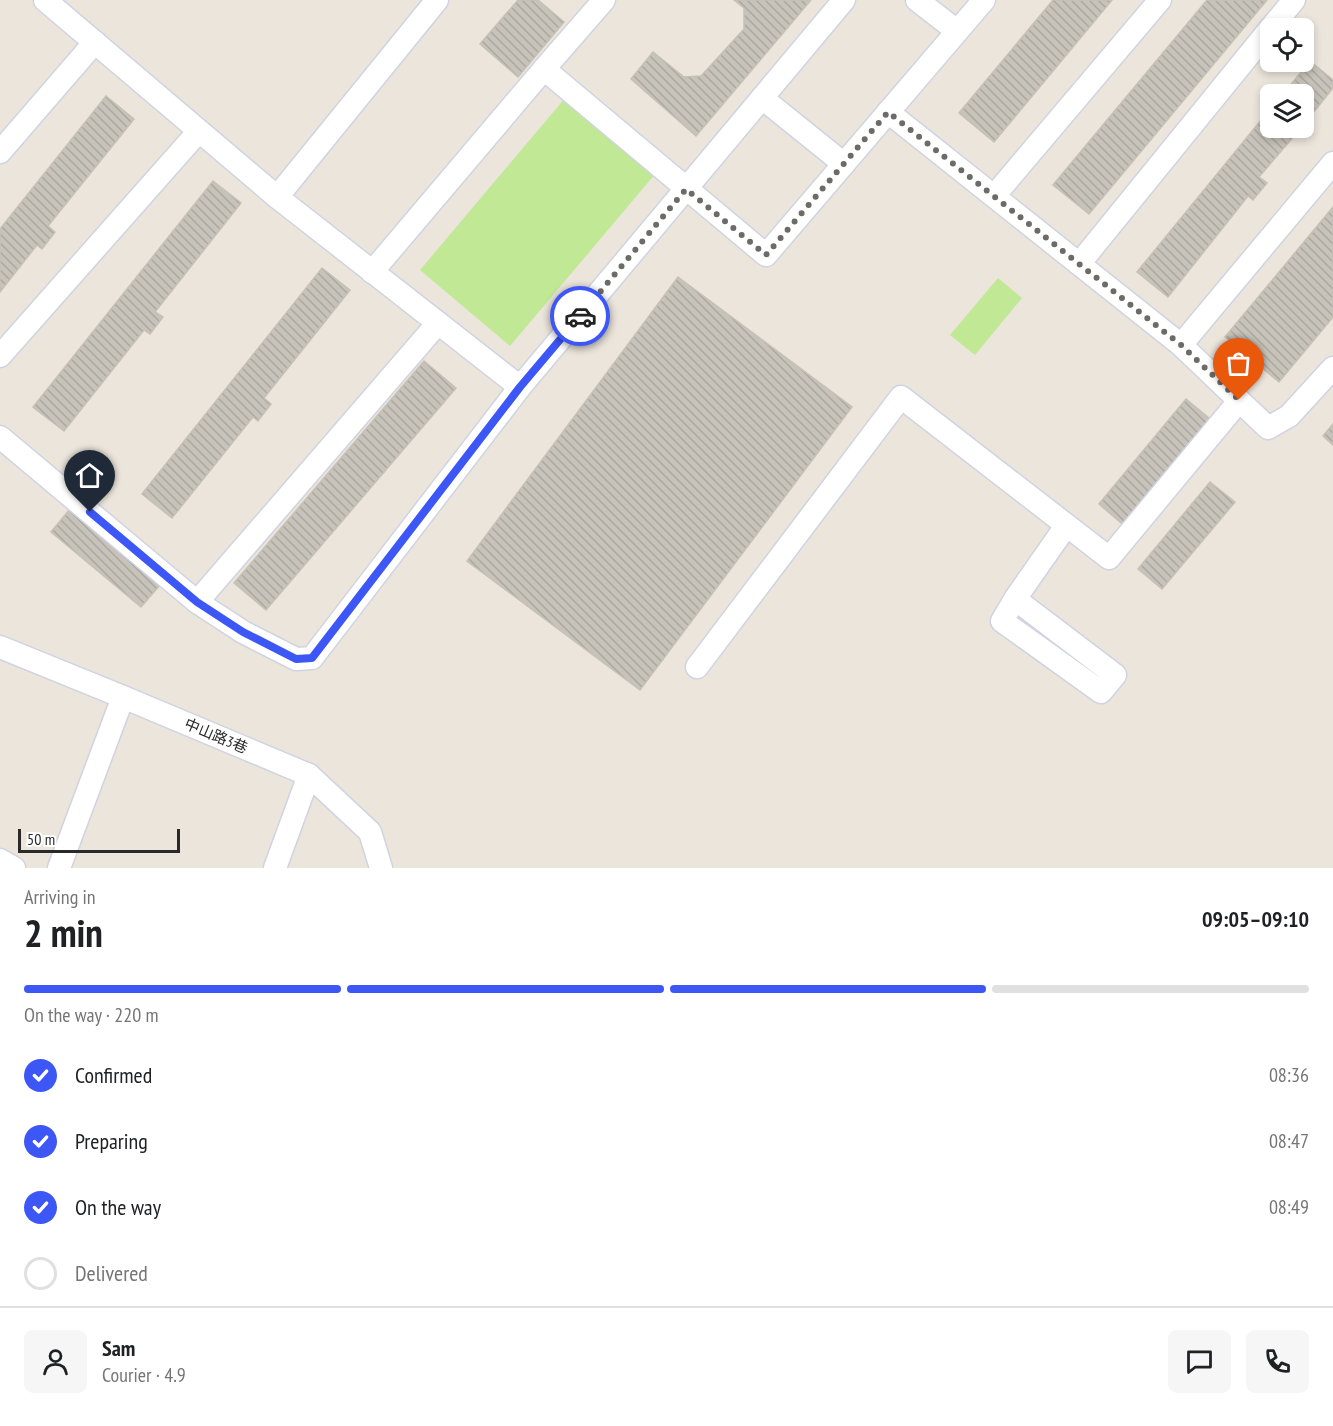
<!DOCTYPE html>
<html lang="en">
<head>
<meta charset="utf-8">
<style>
	:root { --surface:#fff; --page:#f6f6f6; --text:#202124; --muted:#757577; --line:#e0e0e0; --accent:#3d57f6 }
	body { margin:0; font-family:"PT Sans Narrow","Noto Sans TC",sans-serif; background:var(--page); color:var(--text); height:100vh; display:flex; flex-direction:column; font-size:22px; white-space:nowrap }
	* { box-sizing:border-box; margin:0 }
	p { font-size:20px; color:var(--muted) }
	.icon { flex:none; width:33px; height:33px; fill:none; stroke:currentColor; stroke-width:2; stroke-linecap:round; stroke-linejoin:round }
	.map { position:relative; height:868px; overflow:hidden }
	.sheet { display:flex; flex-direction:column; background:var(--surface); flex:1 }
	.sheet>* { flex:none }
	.tools { position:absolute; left:1260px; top:18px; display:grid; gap:12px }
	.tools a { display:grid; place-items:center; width:54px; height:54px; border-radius:9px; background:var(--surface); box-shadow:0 3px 9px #0003; font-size:30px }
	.scale { position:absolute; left:18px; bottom:15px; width:162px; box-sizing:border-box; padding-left:6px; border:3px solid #292929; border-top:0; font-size:16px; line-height:21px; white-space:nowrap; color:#292929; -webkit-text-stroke:4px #fff; paint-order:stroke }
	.pin { position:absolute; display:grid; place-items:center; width:51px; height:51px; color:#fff; margin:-62px -26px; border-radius:50% 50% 50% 0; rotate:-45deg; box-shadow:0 0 6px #0007 }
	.pin .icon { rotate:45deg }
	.courier { position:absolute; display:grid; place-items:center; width:60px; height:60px; margin:-30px; border:4px solid #3d57f6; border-radius:50%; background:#fff; color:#222; box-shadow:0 2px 8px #0007 }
	.headline em { font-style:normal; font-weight:600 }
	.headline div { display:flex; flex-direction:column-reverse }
	.headline { display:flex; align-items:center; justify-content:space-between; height:102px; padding:0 24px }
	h1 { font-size:39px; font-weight:600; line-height:45px }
	.bar { display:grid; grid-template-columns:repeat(4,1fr); gap:9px 6px; align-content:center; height:72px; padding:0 24px }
	.bar i { height:8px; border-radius:4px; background:var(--line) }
	.bar .on { background:var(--accent) }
	.bar p { grid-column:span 4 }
	.line { display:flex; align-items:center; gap:15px; padding:0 24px; border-top:2px solid var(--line) }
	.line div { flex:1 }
	.round { display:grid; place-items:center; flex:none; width:63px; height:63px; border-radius:9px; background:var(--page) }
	ol { padding:0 24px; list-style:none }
	li { display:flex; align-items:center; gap:18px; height:66px }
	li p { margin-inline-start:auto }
	li .icon { padding:6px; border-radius:50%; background:var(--accent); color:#fff; stroke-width:4 }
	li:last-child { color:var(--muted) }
	li i { width:33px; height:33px; border:3px solid var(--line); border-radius:50% }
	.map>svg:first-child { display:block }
	.pitch { fill:#c1e894 }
	.building { fill:url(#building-back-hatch); stroke:#c6c1b5; stroke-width:1.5 }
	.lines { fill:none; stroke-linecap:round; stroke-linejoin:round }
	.minor-casing { stroke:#d0d3e2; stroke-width:25 }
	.minor { stroke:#fff; stroke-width:22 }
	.done { stroke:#6d6b67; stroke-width:6; stroke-dasharray:0 10.8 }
	.route { stroke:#3d57f6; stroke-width:8 }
	.labels { text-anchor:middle; stroke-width:6; stroke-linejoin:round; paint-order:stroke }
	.street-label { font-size:15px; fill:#292929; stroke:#fff }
</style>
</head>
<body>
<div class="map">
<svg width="1333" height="868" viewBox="0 0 1333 868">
	<defs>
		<pattern id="building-back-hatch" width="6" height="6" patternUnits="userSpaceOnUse" patternTransform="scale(1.5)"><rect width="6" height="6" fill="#c7c3ba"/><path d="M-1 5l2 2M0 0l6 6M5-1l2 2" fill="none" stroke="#aba8a0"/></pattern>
	</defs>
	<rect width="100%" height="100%" fill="#ebe5db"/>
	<g class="pitch">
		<path d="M566 97 656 173 510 346 420 270Z"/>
		<path d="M998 278 1022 298 975 355 950 335Z"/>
	</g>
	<g class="building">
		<path d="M518 0H538L564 22 518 77 480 44Z"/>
		<path d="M734 0H811L696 136 631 79 653 52 684 77 701 76 744 29V8Z"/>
		<path d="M1053 0H1112L994 142 959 113Z"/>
		<path d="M1207 0H1267L1089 214 1053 185Z"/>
		<path d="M1310 61 1333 80V88L1304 124V94H1283Z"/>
		<path d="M106 96 134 119 48 226 55 232 42 249 37 245 0 292V229Z"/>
		<path d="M1270 109V128H1301L1259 177 1267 183 1253 200 1248 196 1168 297 1137 272Z"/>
		<path d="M213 181 241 203 155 312 163 317 150 334 144 330 64 431 33 407Z"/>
		<path d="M1333 207V317L1279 382 1225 337Z"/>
		<path d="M322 268 350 290 264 398 271 404 258 421 253 417 172 518 142 494Z"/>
		<path d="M678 277 852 407 640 690 467 561Z"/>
		<path d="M424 361 456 388 266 610 234 583Z"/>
		<path d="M1186 399 1215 423 1127 528 1099 504Z"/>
		<path d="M1333 424V445L1323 436Z"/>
		<path d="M1210 482 1235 502 1162 589 1138 569Z"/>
		<path d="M70 509 160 585 141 607 51 532Z"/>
	</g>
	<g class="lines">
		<g class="minor-casing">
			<g id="minor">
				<path d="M45 0 277 197"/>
				<path d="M437 0 277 197 520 387 844 0"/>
				<path d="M604 0 544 69 766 255 984 0"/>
				<path d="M917 0 957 31"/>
				<path d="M1271 28 1294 0"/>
				<path d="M762 98 844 164"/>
				<path d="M888 112 1181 345 1333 163"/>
				<path d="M0 152 95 42"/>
				<path d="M994 196 1160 0"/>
				<path d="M1079 264 1270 29"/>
				<path d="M372 272 544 69"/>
				<path d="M1181 345 1268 428 1289 416 1333 368"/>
				<path d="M0 356 199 131"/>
				<path d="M0 437 197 602 438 323"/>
				<path d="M1015 599 1115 675 1101 692 1002 621 1015 599 1066 526"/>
				<path d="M197 602 243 632 296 659 312 658 520 387"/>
				<path d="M0 647 123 697 309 775 370 832 381 868"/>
				<path d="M697 667 901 397 1109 558 1239 401"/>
				<path d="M0 860 14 868"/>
				<path d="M59 868 123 697"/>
				<path d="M275 868 309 775"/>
			</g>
		</g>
		<use href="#minor" class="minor"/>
	</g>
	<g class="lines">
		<path class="done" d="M580 316 686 189 766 255 888 112 1181 345 1239 400"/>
		<path class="route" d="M90 512 197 602 243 632 296 659 312 658 520 387 580 316"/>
	</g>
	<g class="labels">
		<g class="street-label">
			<text transform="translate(216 736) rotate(23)" y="5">中山路3巷</text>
		</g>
	</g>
</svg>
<div class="tools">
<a><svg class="icon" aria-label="locate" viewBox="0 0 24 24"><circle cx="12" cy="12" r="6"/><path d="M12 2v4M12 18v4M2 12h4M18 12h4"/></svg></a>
<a><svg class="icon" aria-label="layers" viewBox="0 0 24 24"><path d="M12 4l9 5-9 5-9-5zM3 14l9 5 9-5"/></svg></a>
</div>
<div class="scale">50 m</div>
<div class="pin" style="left:1239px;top:400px;background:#ea580c"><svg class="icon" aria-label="bag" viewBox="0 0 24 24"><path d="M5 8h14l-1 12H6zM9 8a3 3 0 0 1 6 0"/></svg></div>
<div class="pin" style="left:90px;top:512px;background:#1f2937"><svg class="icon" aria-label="home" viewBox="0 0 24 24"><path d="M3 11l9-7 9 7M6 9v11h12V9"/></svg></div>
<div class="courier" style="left:580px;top:316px"><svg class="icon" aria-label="car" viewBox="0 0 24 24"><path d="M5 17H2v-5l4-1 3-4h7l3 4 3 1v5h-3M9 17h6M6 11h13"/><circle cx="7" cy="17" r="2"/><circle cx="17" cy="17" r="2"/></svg></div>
</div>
<section class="sheet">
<div class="headline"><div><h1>2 min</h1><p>Arriving in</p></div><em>09:05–09:10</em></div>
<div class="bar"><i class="on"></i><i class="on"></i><i class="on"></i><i></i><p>On the way · 220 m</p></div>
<ol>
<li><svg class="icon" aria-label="check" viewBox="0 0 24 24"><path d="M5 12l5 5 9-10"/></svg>Confirmed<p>08:36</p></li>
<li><svg class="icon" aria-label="check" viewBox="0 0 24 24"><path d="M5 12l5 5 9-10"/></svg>Preparing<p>08:47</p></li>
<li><svg class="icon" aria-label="check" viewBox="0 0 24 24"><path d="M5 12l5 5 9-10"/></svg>On the way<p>08:49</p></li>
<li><i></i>Delivered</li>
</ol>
<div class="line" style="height:108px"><a class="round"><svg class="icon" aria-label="person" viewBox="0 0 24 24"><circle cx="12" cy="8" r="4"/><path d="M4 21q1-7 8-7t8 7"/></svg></a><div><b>Sam</b><p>Courier · 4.9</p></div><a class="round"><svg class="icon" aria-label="chat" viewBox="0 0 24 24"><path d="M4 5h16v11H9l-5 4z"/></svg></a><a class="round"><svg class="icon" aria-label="phone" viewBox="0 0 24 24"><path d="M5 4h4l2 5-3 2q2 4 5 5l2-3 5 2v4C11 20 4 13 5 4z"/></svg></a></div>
</section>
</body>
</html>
